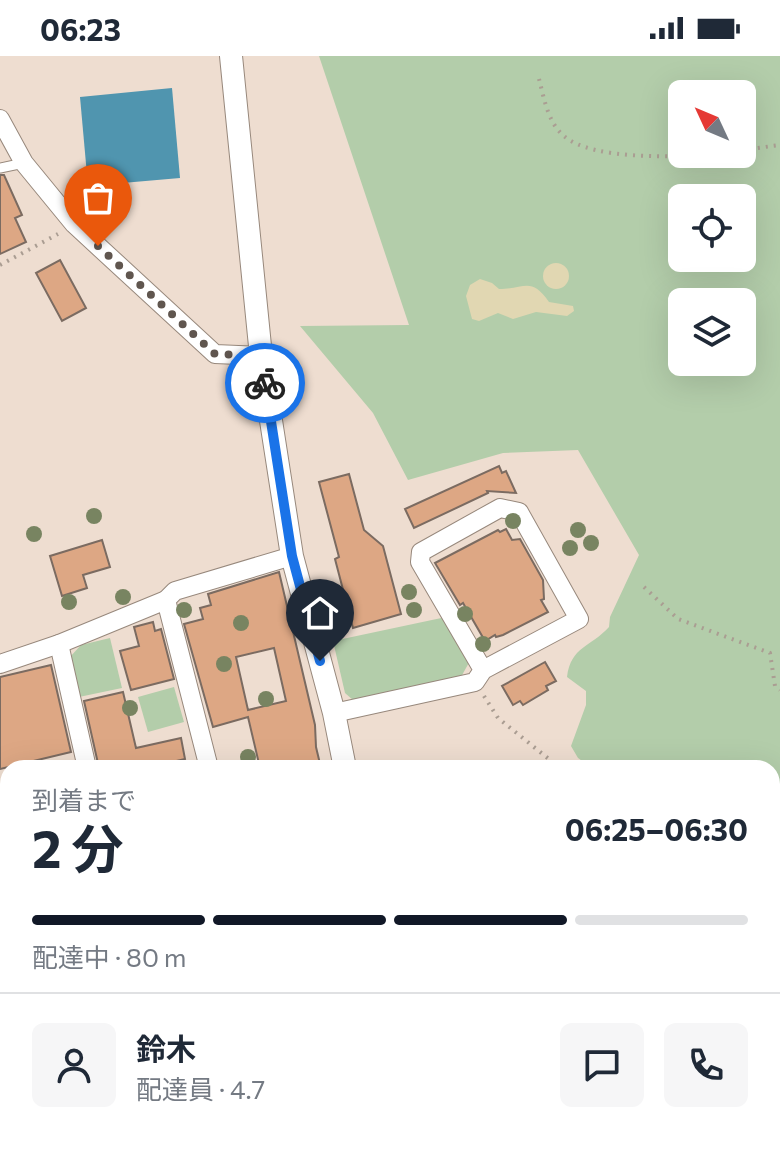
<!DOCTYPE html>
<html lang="ja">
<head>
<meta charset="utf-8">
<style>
	:root { --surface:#fff; --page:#f6f6f7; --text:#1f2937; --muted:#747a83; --line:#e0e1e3; --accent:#111827 }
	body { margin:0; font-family:Commissioner,"Noto Sans JP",sans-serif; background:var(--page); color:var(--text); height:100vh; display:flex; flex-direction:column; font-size:30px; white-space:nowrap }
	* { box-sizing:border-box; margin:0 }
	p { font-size:26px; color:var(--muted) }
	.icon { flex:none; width:44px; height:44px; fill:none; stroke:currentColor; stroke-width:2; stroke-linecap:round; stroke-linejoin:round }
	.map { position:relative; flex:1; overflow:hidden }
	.details { position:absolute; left:0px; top:704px; width:780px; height:394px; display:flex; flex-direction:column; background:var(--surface); border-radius:24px 24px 0 0; box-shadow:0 8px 32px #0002 }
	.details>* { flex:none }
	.needle { width:52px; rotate:314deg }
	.controls { position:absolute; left:668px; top:24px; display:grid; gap:16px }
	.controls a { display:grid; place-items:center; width:88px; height:88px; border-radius:12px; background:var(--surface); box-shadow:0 8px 32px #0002; font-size:40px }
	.pin { position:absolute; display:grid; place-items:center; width:68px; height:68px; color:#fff; margin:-82px -34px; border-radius:50% 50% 50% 0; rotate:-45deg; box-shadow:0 0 8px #0007 }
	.pin .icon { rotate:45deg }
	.courier { position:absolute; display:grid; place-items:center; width:80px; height:80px; margin:-40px; border:6px solid #1a73e8; border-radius:50%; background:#fff; color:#222; box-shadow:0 2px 10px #0007 }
	.overview em { font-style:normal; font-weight:700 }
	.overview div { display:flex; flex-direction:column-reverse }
	.overview { display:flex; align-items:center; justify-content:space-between; height:136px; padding:0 32px }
	h1 { font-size:52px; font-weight:700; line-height:60px }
	.bar { display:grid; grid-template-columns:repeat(4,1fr); gap:12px 8px; align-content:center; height:96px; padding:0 32px }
	.bar i { height:10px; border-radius:6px; background:var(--line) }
	.bar .on { background:var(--accent) }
	.bar p { grid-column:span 4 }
	.line { display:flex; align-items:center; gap:20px; padding:0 32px; border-top:2px solid var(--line) }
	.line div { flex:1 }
	.round { display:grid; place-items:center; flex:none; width:84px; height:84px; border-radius:12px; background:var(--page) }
	.status { display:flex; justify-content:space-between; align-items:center; height:56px; padding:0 40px; background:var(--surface); direction:ltr }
	.status svg { height:22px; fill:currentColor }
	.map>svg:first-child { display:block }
	.green { fill:#b3cdaa; fill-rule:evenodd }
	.sand { fill:#e1d7b2 }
	.water { fill:#5095af }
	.building { fill:#dda784; stroke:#7b6b61; stroke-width:2; fill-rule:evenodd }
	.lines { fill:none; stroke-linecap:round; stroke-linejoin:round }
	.service-casing { stroke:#97887c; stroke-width:11 }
	.minor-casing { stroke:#97887c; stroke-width:20 }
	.tertiary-casing { stroke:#97887c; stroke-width:24 }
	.path { stroke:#aa9d92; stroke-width:4; stroke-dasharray:2 6; stroke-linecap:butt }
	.service { stroke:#fff; stroke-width:9 }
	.minor { stroke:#fff; stroke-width:18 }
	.tertiary { stroke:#fff; stroke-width:22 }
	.tree { fill:#788461 }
	.done { stroke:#60564f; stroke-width:8; stroke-dasharray:0 14.4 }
	.route { stroke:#1a73e8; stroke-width:10 }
</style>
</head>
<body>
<div class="status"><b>06:23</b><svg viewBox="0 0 49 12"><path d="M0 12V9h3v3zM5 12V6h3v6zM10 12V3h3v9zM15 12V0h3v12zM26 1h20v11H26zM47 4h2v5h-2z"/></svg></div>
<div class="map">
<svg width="780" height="1097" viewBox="0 0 780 1097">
	<rect width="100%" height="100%" fill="#eeddd0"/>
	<g class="green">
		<path d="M319 0H780V794L772 792V712H592L578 702 571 690 586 649V635L567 621C571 590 591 591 609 571L610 561 639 499 578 394 503 397 408 424 373 357 300 270 409 269ZM682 38H742V98H682ZM682 142H742V202H682ZM682 246H742V306H682Z"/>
		<path d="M446 561 471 603 461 621 353 644 345 637 333 585Z"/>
		<path d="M110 582 122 632 79 641 70 601 81 589Z"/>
		<path d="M174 631 184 666 148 676 138 641Z"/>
	</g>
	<g class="sand">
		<circle cx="556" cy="220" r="13"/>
		<path d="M480 223 492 227 499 233C525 233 531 220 549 246L573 250 574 255 567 260 536 256 513 263 498 257 479 265 472 263 466 240 470 229Z"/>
		<path d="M8 1016V1067L0 1069V1018Z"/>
	</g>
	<path class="water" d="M172 32 180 122 88 130 80 41Z"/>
	<g class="building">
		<path d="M0 119H4L22 159 15 162 26 186 0 198Z"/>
		<path d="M60 204 86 252 62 265 36 217Z"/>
		<path d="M499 410 502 417 506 415 516 437 487 435 488 437 414 472 405 453Z"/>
		<path d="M349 418 364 474 383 490 401 558 353 572 335 503 339 501 319 426Z"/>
		<path d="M506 473 512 484 520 483 543 524 544 543 541 544 548 556 503 579 496 581 495 579 485 585 463 547 460 549 435 507 498 474 500 476Z"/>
		<path d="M102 484 110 511 83 519 87 532 62 540 50 500Z"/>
		<path d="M279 516 315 669 316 691 321 712H260L248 661 213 671 184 568 203 563 200 552 211 549 208 538ZM274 592 286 645 248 654 236 601Z"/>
		<path d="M153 566 155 575 161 573 174 623 131 634 120 595 139 590 134 571Z"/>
		<path d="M545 606 556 625 546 630 548 634 523 649 520 645 513 649 502 630Z"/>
		<path d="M51 609 71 696 0 713V621Z"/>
		<path d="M123 636 136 692 181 682 185 703 172 706 173 712H99L84 645Z"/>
	</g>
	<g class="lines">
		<g class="service-casing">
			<path id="service" d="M0 112 24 107"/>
		</g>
		<g class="minor-casing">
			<g id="minor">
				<path d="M0 63 24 107 74 168 215 298 261 300"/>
				<path d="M166 544 209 712"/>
				<path d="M59 588 87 712"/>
				<path d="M0 608 59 588 166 544 175 535 292 500"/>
				<path d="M334 657 475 626 483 614 579 563 519 456 500 452 421 496 420 506 483 614"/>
				<path d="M0 868 8 903"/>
				<path d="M51 1090 53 1097"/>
				<path d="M170 1090 171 1097"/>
				<path d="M291 1090V1097"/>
			</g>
		</g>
		<g class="tertiary-casing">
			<g id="tertiary">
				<path d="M231 0 261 300 292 500 334 657 345 712"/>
				<path d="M428 1090 430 1097"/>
			</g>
		</g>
		<g class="path">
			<path d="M539 23C544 42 548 67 564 80 593 105 679 101 717 98"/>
			<path d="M742 94 780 89"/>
			<path d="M0 209 58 178"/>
			<path d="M644 531 678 563 770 597 775 630 780 634"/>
			<path d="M484 640 498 662 560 712"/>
			<path d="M772 798 780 800"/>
			<path d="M772 932 780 929"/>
		</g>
		<use href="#service" class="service"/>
		<use href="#minor" class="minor"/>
		<use href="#tertiary" class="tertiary"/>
	</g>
	<g class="tree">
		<circle cx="94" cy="460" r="8"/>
		<circle cx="513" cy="465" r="8"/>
		<circle cx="578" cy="474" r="8"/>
		<circle cx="34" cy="478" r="8"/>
		<circle cx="591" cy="487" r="8"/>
		<circle cx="570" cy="492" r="8"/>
		<circle cx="409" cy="536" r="8"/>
		<circle cx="123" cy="541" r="8"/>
		<circle cx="69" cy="546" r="8"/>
		<circle cx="184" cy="554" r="8"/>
		<circle cx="414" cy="554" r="8"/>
		<circle cx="465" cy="558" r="8"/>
		<circle cx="241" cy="567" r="8"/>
		<circle cx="483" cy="588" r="8"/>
		<circle cx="224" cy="608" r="8"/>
		<circle cx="266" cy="643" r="8"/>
		<circle cx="130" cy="652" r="8"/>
		<circle cx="248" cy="701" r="8"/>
	</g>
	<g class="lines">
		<path class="done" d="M98 190 215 298 261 300 265 327"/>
		<path class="route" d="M265 327 292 500 320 605"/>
	</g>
</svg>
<div class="controls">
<a><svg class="needle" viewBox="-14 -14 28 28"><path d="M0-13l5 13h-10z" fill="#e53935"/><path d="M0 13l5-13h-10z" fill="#747a83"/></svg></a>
<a><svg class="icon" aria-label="locate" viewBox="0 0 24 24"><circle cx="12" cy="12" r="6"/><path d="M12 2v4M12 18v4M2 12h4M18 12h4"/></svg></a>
<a><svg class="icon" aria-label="layers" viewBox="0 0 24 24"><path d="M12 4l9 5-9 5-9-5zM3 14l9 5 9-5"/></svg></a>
</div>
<div class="pin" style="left:98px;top:190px;background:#ea580c"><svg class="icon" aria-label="bag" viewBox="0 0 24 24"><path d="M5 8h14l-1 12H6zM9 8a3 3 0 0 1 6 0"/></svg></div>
<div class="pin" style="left:320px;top:605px;background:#1f2937"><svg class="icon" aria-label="home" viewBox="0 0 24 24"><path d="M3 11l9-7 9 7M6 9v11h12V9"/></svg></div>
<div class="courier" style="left:265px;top:327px"><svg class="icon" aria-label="bike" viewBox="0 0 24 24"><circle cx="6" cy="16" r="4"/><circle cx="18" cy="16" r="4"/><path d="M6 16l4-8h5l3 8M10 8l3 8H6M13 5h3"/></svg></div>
<section class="details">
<div class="overview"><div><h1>2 分</h1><p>到着まで</p></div><em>06:25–06:30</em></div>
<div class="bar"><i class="on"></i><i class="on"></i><i class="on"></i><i></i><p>配達中 · 80 m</p></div>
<div class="line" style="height:144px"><a class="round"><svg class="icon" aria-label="person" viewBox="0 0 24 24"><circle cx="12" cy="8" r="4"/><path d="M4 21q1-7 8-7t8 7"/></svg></a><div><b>鈴木</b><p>配達員 · 4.7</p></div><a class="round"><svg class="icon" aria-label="chat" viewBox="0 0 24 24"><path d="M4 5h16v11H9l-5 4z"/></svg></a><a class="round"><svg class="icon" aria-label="phone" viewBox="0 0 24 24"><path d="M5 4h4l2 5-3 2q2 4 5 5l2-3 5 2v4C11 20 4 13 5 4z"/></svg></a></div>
</section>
</div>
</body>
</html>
